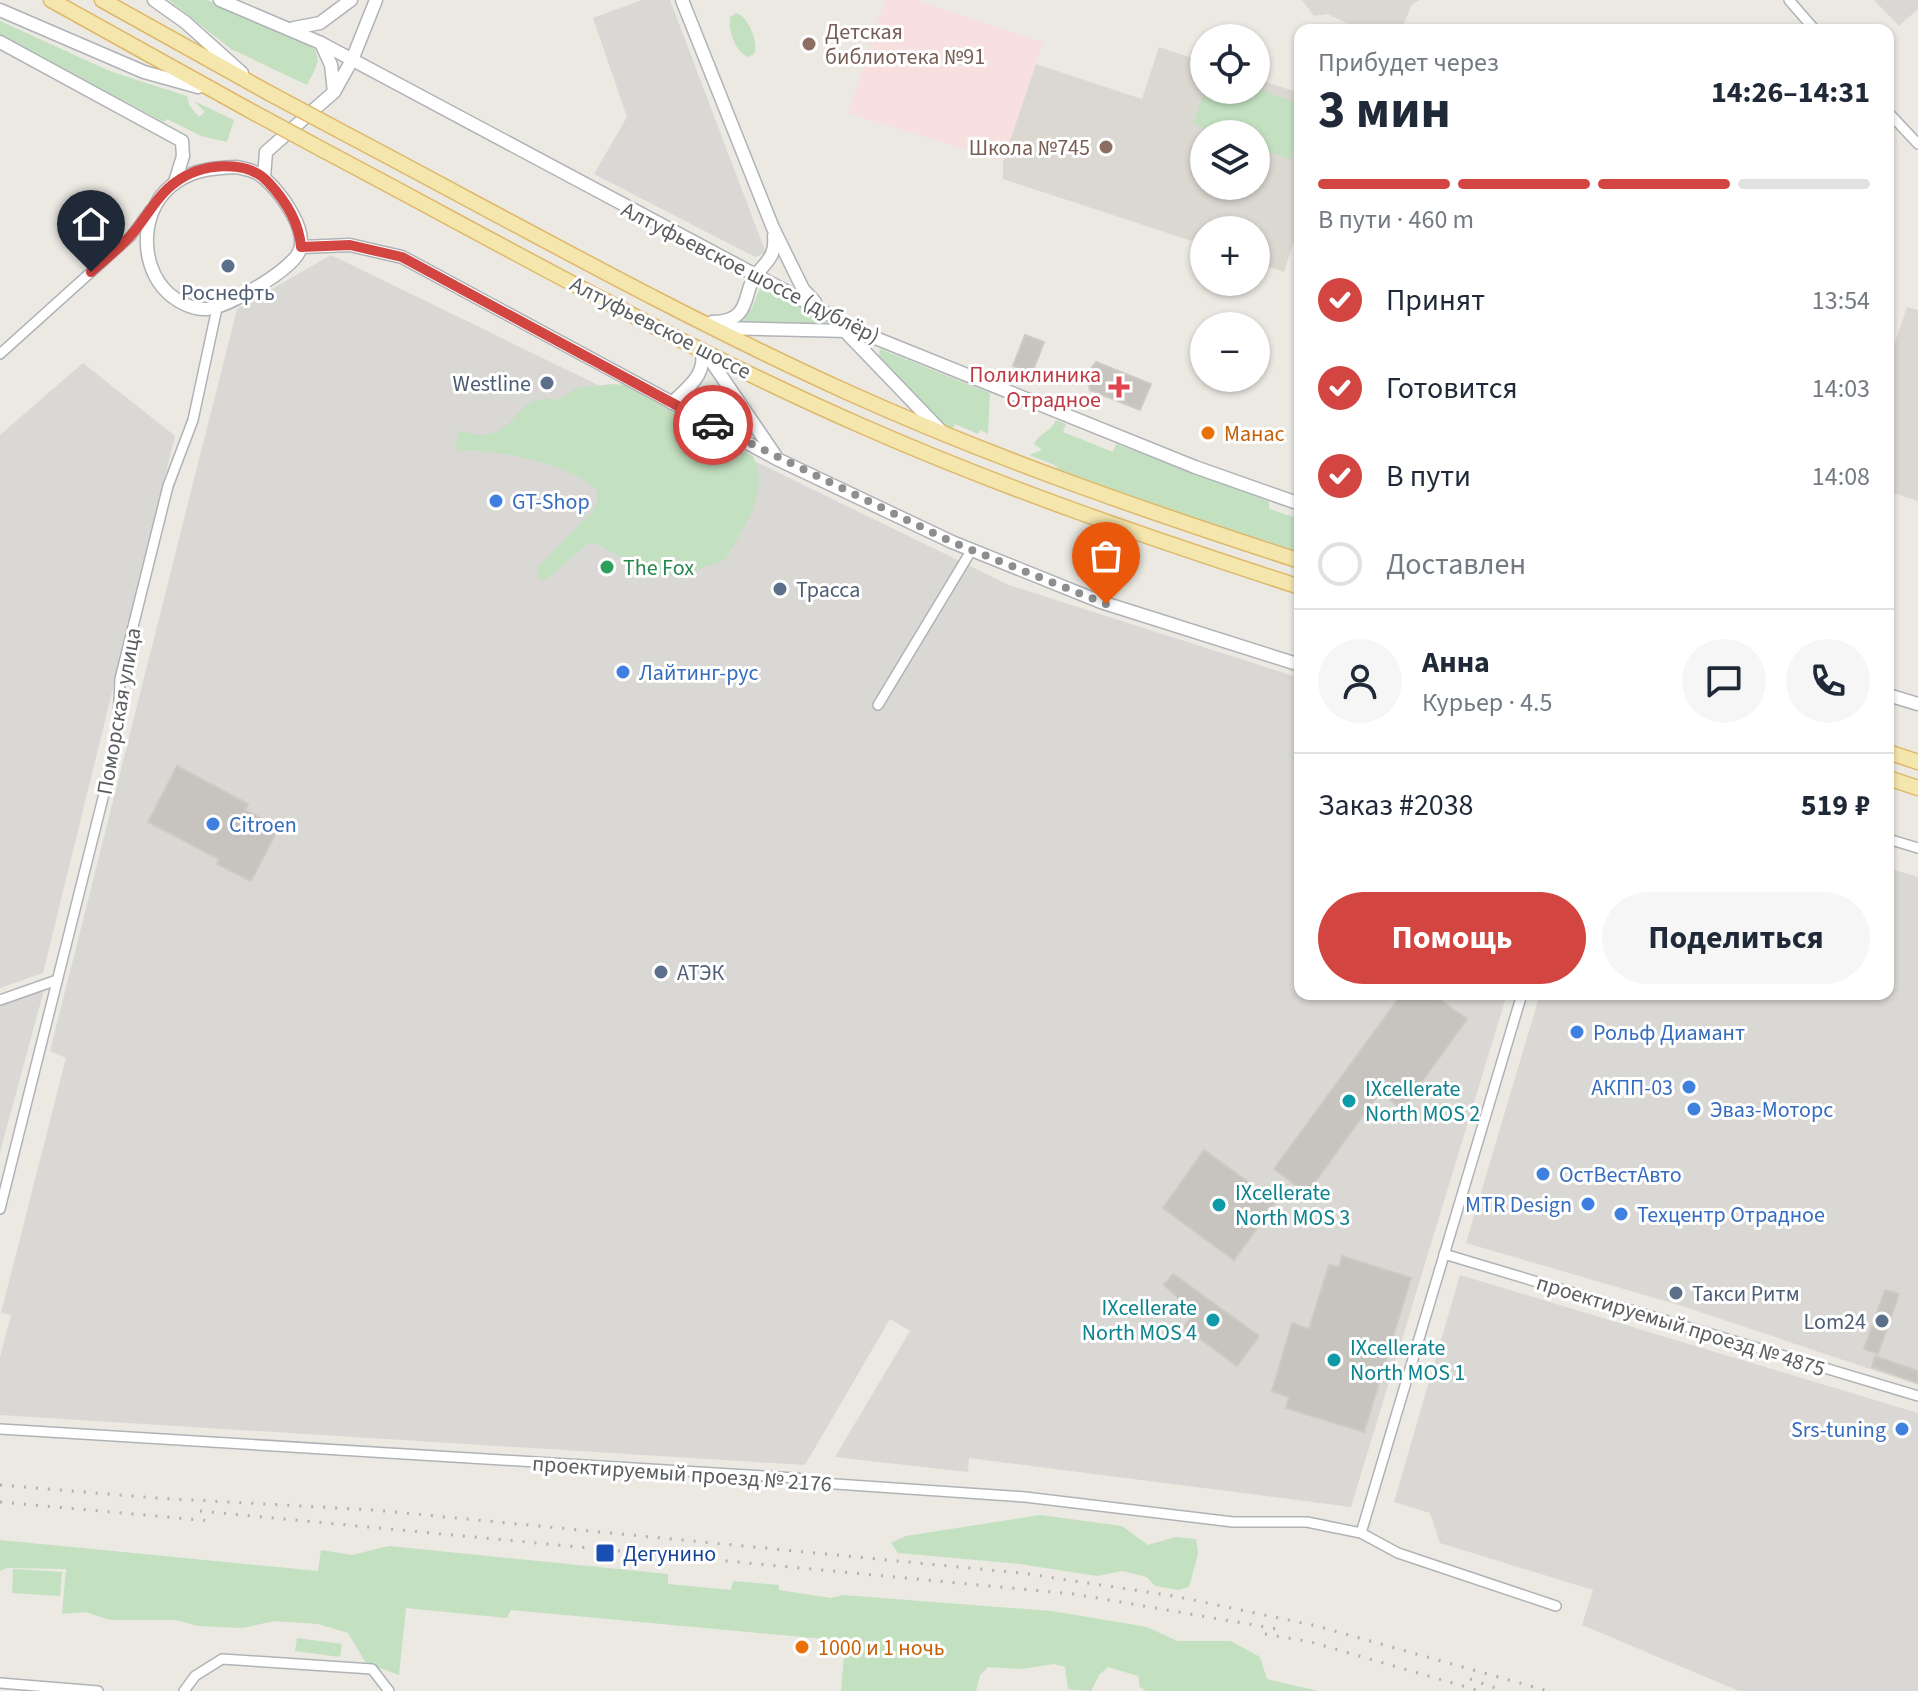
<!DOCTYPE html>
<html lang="ru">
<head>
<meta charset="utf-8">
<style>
	:root { --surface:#fff; --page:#f6f6f7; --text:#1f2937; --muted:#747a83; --line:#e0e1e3; --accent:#d34540 }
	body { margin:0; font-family:"Source Sans 3",sans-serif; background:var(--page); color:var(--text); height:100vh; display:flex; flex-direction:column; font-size:30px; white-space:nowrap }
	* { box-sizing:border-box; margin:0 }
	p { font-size:26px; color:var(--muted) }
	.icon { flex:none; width:44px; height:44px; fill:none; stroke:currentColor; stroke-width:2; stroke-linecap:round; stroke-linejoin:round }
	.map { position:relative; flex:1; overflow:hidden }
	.details { position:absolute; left:1294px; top:24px; width:600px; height:976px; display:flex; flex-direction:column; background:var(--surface); border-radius:16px; box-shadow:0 2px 6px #0004 }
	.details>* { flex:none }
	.tools { position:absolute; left:1190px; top:24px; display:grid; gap:16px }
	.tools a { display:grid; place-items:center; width:80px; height:80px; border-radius:50%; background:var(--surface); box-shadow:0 2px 6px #0004; font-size:40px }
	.pin { position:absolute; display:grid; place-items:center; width:68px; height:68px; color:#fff; margin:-82px -34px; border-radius:50% 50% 50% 0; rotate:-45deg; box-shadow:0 0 8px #0007 }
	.pin .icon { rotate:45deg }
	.courier { position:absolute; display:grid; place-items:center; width:80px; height:80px; margin:-40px; border:6px solid #d34540; border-radius:50%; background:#fff; color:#222; box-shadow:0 2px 10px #0007 }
	.headline em { font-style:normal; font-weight:700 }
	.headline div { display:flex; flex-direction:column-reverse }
	.headline { display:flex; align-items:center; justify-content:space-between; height:136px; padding:0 24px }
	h1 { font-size:52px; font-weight:700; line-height:60px }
	.bar { display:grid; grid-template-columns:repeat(4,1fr); gap:12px 8px; align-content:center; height:96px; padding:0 24px }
	.bar i { height:10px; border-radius:6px; background:var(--line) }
	.bar .on { background:var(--accent) }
	.bar p { grid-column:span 4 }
	.line { display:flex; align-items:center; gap:20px; padding:0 24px; border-top:2px solid var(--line) }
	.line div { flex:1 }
	.round { display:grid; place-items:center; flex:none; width:84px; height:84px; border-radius:42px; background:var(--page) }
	ol { padding:0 24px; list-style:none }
	li { display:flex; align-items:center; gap:24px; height:88px }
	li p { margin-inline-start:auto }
	li .icon { padding:8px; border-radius:50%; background:var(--accent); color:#fff; stroke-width:4 }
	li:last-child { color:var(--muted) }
	li i { width:44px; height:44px; border:4px solid var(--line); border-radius:50% }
	.action { display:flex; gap:16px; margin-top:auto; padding:16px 24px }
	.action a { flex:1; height:92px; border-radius:48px; background:var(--accent); color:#fff; font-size:32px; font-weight:700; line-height:92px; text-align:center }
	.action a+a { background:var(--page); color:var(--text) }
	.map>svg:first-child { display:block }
	.industrial { fill:#dad8d4 }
	.education { fill:#dbd8d1; fill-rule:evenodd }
	.medical { fill:#f7e0df }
	.green { fill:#c3e0c1 }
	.building { fill:#c7c4bf; stroke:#cfcac1; stroke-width:2 }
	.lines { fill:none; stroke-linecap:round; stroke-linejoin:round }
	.street-casing { stroke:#b0b3b6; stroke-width:12 }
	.secondary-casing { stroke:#afb2b6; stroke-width:15 }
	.primary-casing { stroke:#dfb867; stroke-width:17 }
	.street { stroke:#fff; stroke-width:9 }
	.secondary { stroke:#fff; stroke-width:12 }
	.primary { stroke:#f5e6ae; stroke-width:14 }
	.rail { stroke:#b0b1b1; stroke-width:3; stroke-dasharray:2 10; stroke-linecap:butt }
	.primary-bridge-casing { stroke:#dfb867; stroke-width:17; stroke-linecap:butt }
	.primary-bridge { stroke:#f5e6ae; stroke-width:14 }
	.done { stroke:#8d8f8e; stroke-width:8; stroke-dasharray:0 14.4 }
	.route { stroke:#d34540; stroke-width:10 }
	.education-dot { fill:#8d6e63; stroke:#fff; stroke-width:3 }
	.service-dot { fill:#5c6f8a; stroke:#fff; stroke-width:3 }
	.health-dot { fill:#e0444e; stroke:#fff; stroke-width:3 }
	.food-dot { fill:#e8710a; stroke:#fff; stroke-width:3 }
	.shop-dot { fill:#3f7fe0; stroke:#fff; stroke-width:3 }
	.leisure-dot { fill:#2e9e5b; stroke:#fff; stroke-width:3 }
	.culture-dot { fill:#0f9aa8; stroke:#fff; stroke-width:3 }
	.transit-dot { fill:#1a4fb4; stroke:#fff; stroke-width:3 }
	.labels { text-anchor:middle; stroke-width:6; stroke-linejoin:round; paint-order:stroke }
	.education-label { font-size:22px; fill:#785e54; stroke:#fff; text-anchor:start }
	.street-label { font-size:22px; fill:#5a5e61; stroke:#fff }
	.service-label { font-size:22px; fill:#4e5e75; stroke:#fff; text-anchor:start }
	.health-label { font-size:22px; fill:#be3a42; stroke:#fff; text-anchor:end }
	.food-label { font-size:22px; fill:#c56008; stroke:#fff; text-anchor:start }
	.shop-label { font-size:22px; fill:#366cbe; stroke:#fff; text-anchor:start }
	.leisure-label { font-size:22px; fill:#27864d; stroke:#fff; text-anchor:start }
	.culture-label { font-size:22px; fill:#0d838f; stroke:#fff; text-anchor:start }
	.transit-label { font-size:22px; fill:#164399; stroke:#fff; text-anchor:start }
</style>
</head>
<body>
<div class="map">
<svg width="1918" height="1691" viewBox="0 0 1918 1691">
	<rect width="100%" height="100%" fill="#ebe9e2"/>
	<g class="industrial">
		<path d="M642 0H670L766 253 755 257 594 174 627 117 593 18Z"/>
		<path d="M1874 0H1918V9L1899 26Z"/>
		<path d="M331 255 1009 585 1300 678V994H1507L1351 1507 969 1458 968 1472 835 1457 910 1331 890 1319 805 1465 0 1415V1357L11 1315 1 1313 66 1058 50 1051 237 309Z"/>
		<path d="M83 363 175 436 43 973 0 988V435Z"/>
		<path d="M1888 868 1918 877V1385L1682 1306 1466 1243 1540 994H1888Z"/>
		<path d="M44 990 0 1152V1003Z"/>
		<path d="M1460 1275 1918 1413V1691H1739L1582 1625 1593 1590 1440 1543 1430 1513 1394 1502Z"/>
	</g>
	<g class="education">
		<path d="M1302 0H1420L1412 4 1401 30H1362L1327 14 1314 16Z"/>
		<path d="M1159 47 1204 62V90H1256V79L1300 93V222L1284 272 1256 262V230H1204V245L1003 179V161L1036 64 1142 99ZM1204 134H1256V186H1204Z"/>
		<path d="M1907 307 1918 310V501L1888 491V347L1893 348Z"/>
	</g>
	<path class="medical" d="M885 0H914L1043 42 1003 161 848 113Z"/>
	<g class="green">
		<path d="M169 0H207L309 43C325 57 315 69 307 85L231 49Z"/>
		<path d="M736 13C749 17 757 40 755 53L749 57C736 54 728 30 730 17Z"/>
		<path d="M0 21 112 72 187 96 189 105 199 117 205 112 194 101 234 120 227 142 201 136 167 119 164 122 0 35Z"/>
		<path d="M1256 88 1300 104V129L1290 159 1256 147V134H1221L1193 124 1205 90Z"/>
		<path d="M760 288 827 319 828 325H736L752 308Z"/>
		<path d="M880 349 990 393 988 434 980 430 978 434 955 424 952 430 944 426 879 356Z"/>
		<path d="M613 384 626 385 753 456C771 493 743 527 725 560L680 576H656L595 543 587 544 547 579 542 580 537 576 539 566 592 512 597 502V490C576 466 490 447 460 451L455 447 458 431C467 432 482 437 490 434 523 423 517 393 559 400L577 388Z"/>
		<path d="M1056 420 1066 424 1063 432 1113 452 1116 444 1269 501V509L1300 519V555L1055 473 1057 466 1029 455 1042 450 1034 444C1039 433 1051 432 1056 420Z"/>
		<path d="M1040 1515 1122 1526 1148 1545 1176 1537 1196 1539 1198 1554 1189 1587 1179 1590 1155 1586 1147 1577 1122 1571 1097 1576 1020 1564 898 1553 891 1543 906 1536Z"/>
		<path d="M0 1540 318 1571 321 1550 352 1555 389 1546 668 1574V1584L731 1590 733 1581 779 1585V1590L831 1598 843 1595 1052 1611 1147 1627 1177 1641H1231L1260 1657 1267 1679 1318 1691H1146L1140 1687 1138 1676 1108 1667 1099 1675 1091 1691 1068 1689 1065 1667 1054 1664 1021 1669 988 1667 980 1675 976 1691H841L845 1645 835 1640 511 1610 507 1618 406 1608 399 1675 366 1663 348 1633 318 1624 274 1621 242 1628 198 1626 176 1620H110L85 1612 62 1614 66 1569 7 1568 0 1571Z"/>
		<path d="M13 1569 62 1572 60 1596 12 1593Z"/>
		<path d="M297 1638 342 1644 340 1657 295 1651Z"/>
	</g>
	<g class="building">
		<path d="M1025 335 1044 342 1032 373 1013 366Z"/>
		<path d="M1096 362 1151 384 1140 410 1090 390 1087 374Z"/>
		<path d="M177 766 248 804 245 810 279 827 251 881 217 864 219 859 148 822Z"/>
		<path d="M1402 994H1432L1467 1019 1402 1109 1380 1092 1307 1193 1274 1169Z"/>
		<path d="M1204 1150 1276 1202 1234 1260 1163 1208Z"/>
		<path d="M1342 1256 1411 1278 1364 1432 1286 1408 1289 1397 1272 1391 1292 1323 1309 1329 1329 1265 1339 1267Z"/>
		<path d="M1173 1274 1259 1336 1237 1366 1184 1327 1195 1313 1164 1285Z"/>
		<path d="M1885 1290 1899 1294 1878 1354 1864 1349Z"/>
		<path d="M1875 1356 1918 1371V1383L1872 1367Z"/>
	</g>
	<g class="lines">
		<g class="street-casing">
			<g id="street">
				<path d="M1789 0 1815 30"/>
				<path d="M1888 112 1918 144"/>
				<path d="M0 354 131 236 150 210"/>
				<path d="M878 705 971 551"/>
				<path d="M1888 839 1918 848"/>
				<path d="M0 1000 57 980"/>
				<path d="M0 1209 117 742 120 679 168 486 193 420 217 308"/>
				<path d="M1444 1254 1918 1396"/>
				<path d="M0 1429 796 1478 821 1483 1025 1497 1233 1522H1307L1361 1533 1398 1553 1556 1606"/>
				<path d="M1361 1533 1522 994"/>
				<path d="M0 1683 98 1691"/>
				<path d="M184 1691 195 1676 222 1659 372 1669 389 1691"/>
			</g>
		</g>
		<g class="secondary-casing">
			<g id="secondary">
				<path d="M154 0 185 22 242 73"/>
				<path d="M220 0 321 43 868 335 1195 467 1300 504"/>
				<path d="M682 0 773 228 803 289 815 302"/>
				<path d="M0 10 144 72 198 87"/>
				<path d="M294 28 320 23 351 0"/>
				<path d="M0 42 182 141 183 156 175 182"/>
				<path d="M321 43 331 65 334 92"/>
				<path d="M236 167C247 169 256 171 264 178 280 192 309 230 299 252 290 271 226 308 207 309 193 310 178 302 168 293 137 264 140 204 178 181 196 169 215 168 236 167Z"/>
				<path d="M264 177 266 152 334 92 352 60 376 0"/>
				<path d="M301 247 350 245 402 257 777 459 952 542 1101 602 1300 665"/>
				<path d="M712 322C754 322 742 290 756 275 767 261 776 256 774 236"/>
				<path d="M840 326 941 431"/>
				<path d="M719 328 849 331"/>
				<path d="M707 355 775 455"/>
				<path d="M672 403C689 386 706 376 702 350"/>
				<path d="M1888 695 1918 704"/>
			</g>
		</g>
		<g class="primary-casing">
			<g id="primary">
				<path d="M51 0 249 110"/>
				<path d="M102 0 269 93"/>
				<path d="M342 132C509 220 675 314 847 392 995 459 1146 511 1300 561"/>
				<path d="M323 150C501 244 677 345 862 426 1005 489 1152 539 1300 587"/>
				<path d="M1888 752 1918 762"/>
				<path d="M1888 778 1918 788"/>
			</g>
		</g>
		<use href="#street" class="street"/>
		<use href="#secondary" class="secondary"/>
		<use href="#primary" class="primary"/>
		<g class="rail">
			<path d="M0 1485 156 1498 374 1510 1021 1573 1174 1596 1317 1626 1548 1691"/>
			<path d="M0 1502 211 1521"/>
			<path d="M200 1511 1074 1594 1277 1629"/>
			<path d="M1265 1634 1311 1642 1480 1691"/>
			<path d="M1470 1679 1504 1691"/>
		</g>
		<g class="primary-bridge-casing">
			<g id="primary-bridge">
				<path d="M269 93 342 132"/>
				<path d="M249 110 323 150"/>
			</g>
		</g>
		<use href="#primary-bridge" class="primary-bridge"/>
	</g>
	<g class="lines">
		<path class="done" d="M713 425 952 542 1106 604"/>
		<path class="route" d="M91 272C104 260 120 248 132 234 146 218 158 194 176 182 200 164 246 158 268 182 285 200 299 221 301 247L350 245 402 257 713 425"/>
	</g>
	<g class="education-dot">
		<circle cx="809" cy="44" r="8"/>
		<circle cx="1106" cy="147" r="8"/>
	</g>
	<g class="service-dot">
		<circle cx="228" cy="266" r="8"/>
		<circle cx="547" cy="383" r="8"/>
		<circle cx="780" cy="589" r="8"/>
		<circle cx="661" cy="972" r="8"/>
		<circle cx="1676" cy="1293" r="8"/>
		<circle cx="1882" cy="1321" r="8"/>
	</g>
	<path class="health-dot" d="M1115 375h8v8h8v8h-8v8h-8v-8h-8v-8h8z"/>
	<g class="food-dot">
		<circle cx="1208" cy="433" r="8"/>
		<circle cx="802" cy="1647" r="8"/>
	</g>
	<g class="shop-dot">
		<circle cx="496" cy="501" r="8"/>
		<circle cx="623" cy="672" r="8"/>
		<circle cx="213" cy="824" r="8"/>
		<circle cx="1577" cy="1032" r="8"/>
		<circle cx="1689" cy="1087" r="8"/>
		<circle cx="1694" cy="1109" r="8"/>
		<circle cx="1543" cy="1174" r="8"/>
		<circle cx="1588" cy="1204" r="8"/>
		<circle cx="1621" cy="1214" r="8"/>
		<circle cx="1902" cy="1429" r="8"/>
	</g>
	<circle class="leisure-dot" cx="607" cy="567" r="8"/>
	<g class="culture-dot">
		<circle cx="1349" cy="1101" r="8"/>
		<circle cx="1219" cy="1205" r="8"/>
		<circle cx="1213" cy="1320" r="8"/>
		<circle cx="1334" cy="1360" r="8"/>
	</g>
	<rect class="transit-dot" x="595" y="1543" width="20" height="20" rx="4"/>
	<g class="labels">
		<g class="education-label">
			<text x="825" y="39">Детская<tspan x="825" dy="25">библиотека №91</tspan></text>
			<text x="1090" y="155" text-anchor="end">Школа №745</text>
		</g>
		<g class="street-label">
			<text transform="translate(751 272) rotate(27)" y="8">Алтуфьевское шоссе (дублёр)</text>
			<text transform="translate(661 327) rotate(27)" y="8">Алтуфьевское шоссе</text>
			<text transform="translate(118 711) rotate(-80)" y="8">Поморская улица</text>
			<text transform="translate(1681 1325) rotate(17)" y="8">проектируемый проезд № 4875</text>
			<text transform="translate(682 1473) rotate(4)" y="8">проектируемый проезд № 2176</text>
		</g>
		<g class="service-label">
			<text x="228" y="300" text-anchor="middle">Роснефть</text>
			<text x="531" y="391" text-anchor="end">Westline</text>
			<text x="796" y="597">Трасса</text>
			<text x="677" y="980">АТЭК</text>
			<text x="1692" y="1301">Такси Ритм</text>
			<text x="1866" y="1329" text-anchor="end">Lom24</text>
		</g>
		<g class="health-label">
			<text x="1101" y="382">Поликлиника<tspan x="1101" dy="25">Отрадное</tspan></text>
		</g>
		<g class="food-label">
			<text x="1224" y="441">Манас</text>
			<text x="818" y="1655">1000 и 1 ночь</text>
		</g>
		<g class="shop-label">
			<text x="512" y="509">GT-Shop</text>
			<text x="639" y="680">Лайтинг-рус</text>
			<text x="229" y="832">Citroen</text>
			<text x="1593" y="1040">Рольф Диамант</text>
			<text x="1673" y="1095" text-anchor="end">АКПП-03</text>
			<text x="1710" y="1117">Эваз-Моторс</text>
			<text x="1559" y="1182">ОстВестАвто</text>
			<text x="1572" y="1212" text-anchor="end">MTR Design</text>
			<text x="1637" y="1222">Техцентр Отрадное</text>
			<text x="1886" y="1437" text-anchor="end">Srs-tuning</text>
		</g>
		<g class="leisure-label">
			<text x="623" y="575">The Fox</text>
		</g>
		<g class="culture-label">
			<text x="1365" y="1096">IXcellerate<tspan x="1365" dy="25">North MOS 2</tspan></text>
			<text x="1235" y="1200">IXcellerate<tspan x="1235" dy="25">North MOS 3</tspan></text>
			<text x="1197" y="1315" text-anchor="end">IXcellerate<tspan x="1197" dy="25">North MOS 4</tspan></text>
			<text x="1350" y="1355">IXcellerate<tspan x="1350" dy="25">North MOS 1</tspan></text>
		</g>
		<g class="transit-label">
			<text x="623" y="1561">Дегунино</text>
		</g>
	</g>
</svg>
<div class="tools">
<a><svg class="icon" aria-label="locate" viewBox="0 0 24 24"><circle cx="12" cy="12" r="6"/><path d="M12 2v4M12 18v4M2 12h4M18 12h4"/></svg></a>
<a><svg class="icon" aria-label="layers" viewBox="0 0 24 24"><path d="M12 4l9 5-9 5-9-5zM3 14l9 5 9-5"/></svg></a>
<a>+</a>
<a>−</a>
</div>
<div class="pin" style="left:1106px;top:604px;background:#ea580c"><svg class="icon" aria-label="bag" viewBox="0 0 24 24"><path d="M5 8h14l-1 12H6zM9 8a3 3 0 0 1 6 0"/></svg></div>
<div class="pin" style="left:91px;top:272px;background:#1f2937"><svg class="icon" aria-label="home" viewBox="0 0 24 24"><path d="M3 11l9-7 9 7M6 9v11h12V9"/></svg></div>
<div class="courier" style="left:713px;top:425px"><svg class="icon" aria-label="car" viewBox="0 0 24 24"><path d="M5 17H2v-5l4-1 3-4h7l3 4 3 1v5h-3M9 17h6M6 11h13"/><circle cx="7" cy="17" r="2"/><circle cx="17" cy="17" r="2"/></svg></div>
<section class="details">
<div class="headline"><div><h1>3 мин</h1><p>Прибудет через</p></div><em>14:26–14:31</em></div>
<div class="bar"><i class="on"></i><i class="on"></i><i class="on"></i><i></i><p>В пути · 460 m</p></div>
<ol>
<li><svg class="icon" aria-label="check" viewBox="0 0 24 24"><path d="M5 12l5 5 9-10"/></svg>Принят<p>13:54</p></li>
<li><svg class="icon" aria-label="check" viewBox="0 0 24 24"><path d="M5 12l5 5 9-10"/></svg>Готовится<p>14:03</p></li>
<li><svg class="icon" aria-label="check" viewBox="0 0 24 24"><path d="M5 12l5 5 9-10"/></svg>В пути<p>14:08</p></li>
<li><i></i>Доставлен</li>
</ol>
<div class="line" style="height:144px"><a class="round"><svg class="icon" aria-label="person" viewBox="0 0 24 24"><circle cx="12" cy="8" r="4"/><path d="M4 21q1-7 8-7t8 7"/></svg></a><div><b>Анна</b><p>Курьер · 4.5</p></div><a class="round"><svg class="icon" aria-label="chat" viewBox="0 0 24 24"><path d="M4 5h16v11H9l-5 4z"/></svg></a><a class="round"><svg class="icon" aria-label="phone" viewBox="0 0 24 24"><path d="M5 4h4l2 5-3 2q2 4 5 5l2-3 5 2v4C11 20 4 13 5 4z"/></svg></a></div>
<div class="line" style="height:104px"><div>Заказ #2038</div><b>519 ₽</b></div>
<div class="action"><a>Помощь</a><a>Поделиться</a></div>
</section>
</div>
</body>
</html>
